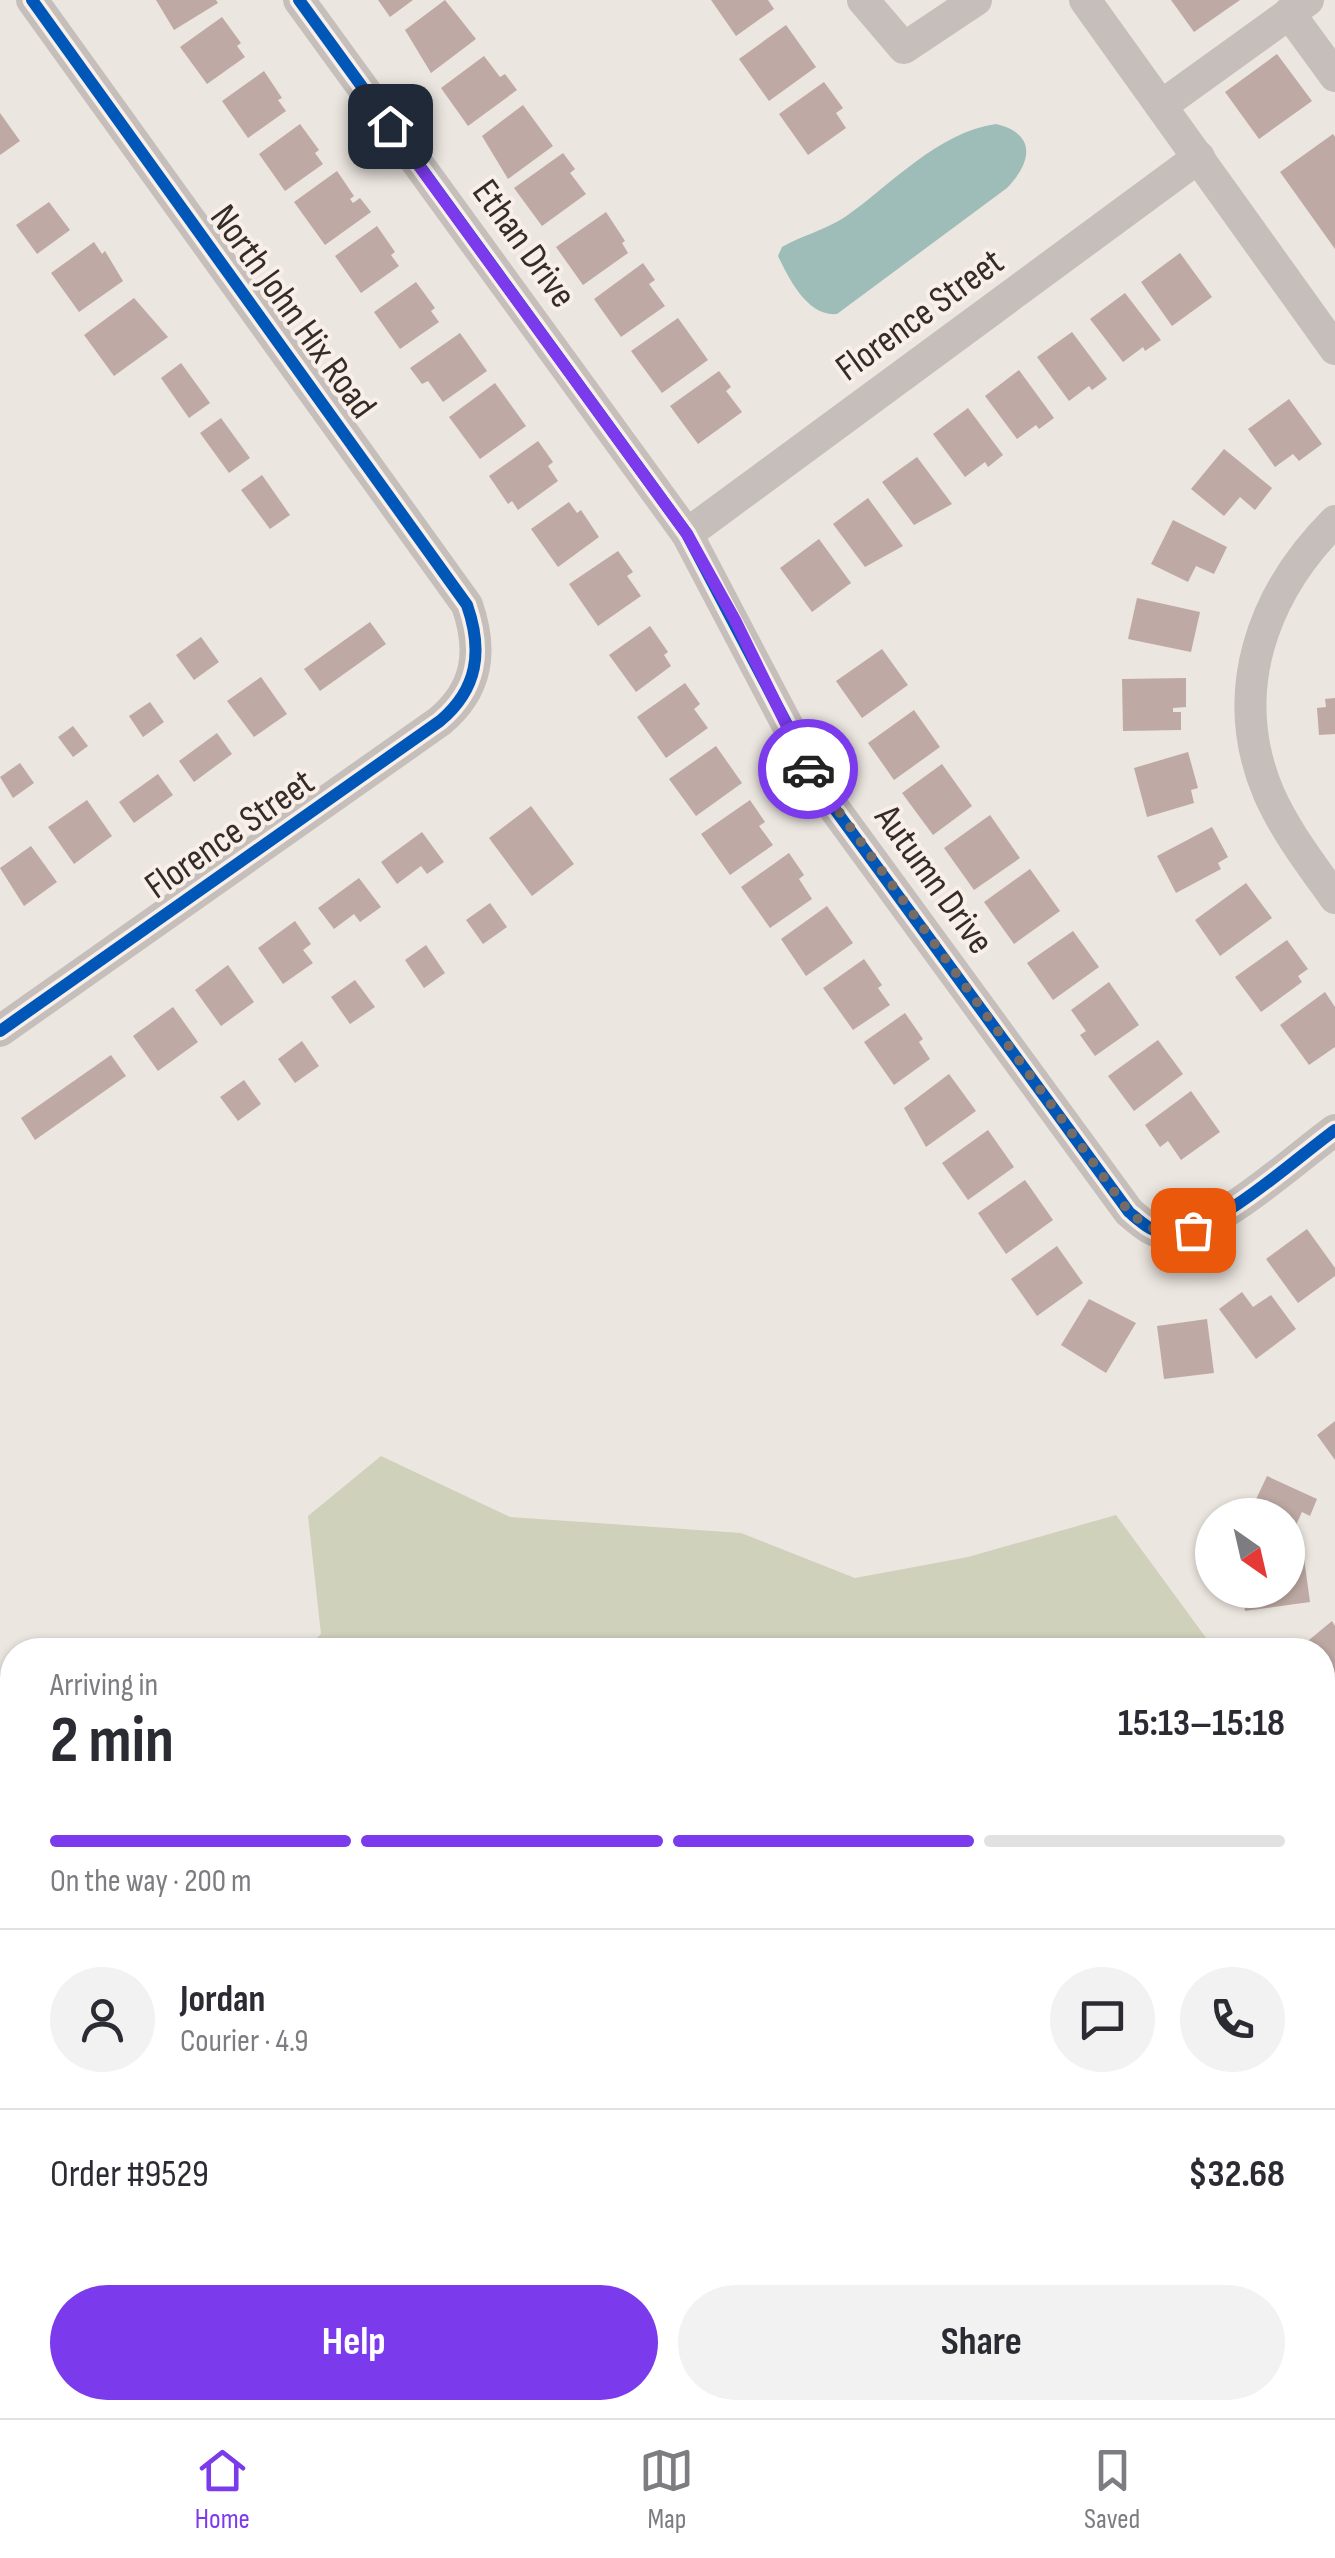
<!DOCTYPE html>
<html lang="en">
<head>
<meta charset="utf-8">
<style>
	:root { --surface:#fff; --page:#f2f2f3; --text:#2b2b33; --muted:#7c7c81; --line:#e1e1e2; --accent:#7c3aed }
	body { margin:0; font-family:"Sofia Sans Condensed",sans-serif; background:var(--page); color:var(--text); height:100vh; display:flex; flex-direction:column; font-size:38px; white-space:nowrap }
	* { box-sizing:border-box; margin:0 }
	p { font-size:32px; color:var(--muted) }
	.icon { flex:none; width:55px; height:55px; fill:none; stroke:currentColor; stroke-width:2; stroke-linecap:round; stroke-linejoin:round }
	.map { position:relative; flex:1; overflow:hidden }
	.panel { position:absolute; left:0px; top:1638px; width:1335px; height:782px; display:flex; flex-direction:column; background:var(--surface); border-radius:40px 40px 0 0; box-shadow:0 2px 8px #0004 }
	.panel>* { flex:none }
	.needle { width:65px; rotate:146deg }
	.buttons { position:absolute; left:1195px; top:1498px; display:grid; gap:20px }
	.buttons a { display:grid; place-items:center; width:110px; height:110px; border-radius:50%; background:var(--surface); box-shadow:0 2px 8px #0004; font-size:50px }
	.pin { position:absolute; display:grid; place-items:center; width:85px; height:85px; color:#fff; margin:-42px; border-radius:20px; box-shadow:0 5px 15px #0006 }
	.courier { position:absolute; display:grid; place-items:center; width:100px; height:100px; margin:-50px; border:8px solid #7c3aed; border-radius:50%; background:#fff; color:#222; box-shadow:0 2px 12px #0007 }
	.head em { font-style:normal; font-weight:700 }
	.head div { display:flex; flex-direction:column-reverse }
	.head { display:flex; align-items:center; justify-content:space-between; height:170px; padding:0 50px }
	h1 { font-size:65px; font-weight:700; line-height:75px }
	.bar { display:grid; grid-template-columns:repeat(4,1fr); gap:15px 10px; align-content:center; height:120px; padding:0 50px }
	.bar i { height:12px; border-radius:8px; background:var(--line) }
	.bar .selected { background:var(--accent) }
	.bar p { grid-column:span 4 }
	.line { display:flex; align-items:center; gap:25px; padding:0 50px; border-top:2px solid var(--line) }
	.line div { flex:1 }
	.round { display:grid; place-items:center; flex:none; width:105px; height:105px; border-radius:52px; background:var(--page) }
	.action { display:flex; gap:20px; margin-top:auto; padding:20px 50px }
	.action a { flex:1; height:115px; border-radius:60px; background:var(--accent); color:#fff; font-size:40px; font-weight:700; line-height:115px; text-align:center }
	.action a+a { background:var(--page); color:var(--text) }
	.dock { display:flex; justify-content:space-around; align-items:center; height:140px; border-top:2px solid var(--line); background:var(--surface); font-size:28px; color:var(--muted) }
	.dock a { display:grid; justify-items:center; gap:5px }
	.dock .selected { color:var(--accent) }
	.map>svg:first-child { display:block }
	.green { fill:#cfd1bb }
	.water { fill:#9ebdb9 }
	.building { fill:#bea9a4 }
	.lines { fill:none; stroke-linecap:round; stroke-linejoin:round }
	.minor { stroke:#c5beba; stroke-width:32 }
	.cycleway-casing { stroke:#f8efe9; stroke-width:19 }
	.cycleway { stroke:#0057b8; stroke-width:12 }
	.done { stroke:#756c68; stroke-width:10; stroke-dasharray:0 18 }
	.route { stroke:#7c3aed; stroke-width:12 }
	.labels { text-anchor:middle; stroke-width:8; stroke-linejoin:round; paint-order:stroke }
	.street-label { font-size:38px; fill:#352b28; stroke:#f8efe9 }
</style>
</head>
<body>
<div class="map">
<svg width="1335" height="2418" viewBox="0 0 1335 2418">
	<rect width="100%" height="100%" fill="#ece6e0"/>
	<g class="green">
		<path d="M381 1456 510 1517 741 1533 855 1578 968 1557 1116 1515 1215 1650H304L321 1634 308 1516Z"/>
		<path d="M1323 1798 1335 1815V2418H691L682 2408H1322Z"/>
		<path d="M12 1914V2024L0 2005V1926Z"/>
		<path d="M253 2408H660L671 2418H247Z"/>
	</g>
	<path class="water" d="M996 124C1038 134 1031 163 1007 188L837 314C808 317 789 279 778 256L782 247C803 235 825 230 845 217 891 185 938 132 996 124Z"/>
	<g class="building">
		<path d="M156 0H216L218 3 174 30Z"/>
		<path d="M378 0H413L390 17Z"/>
		<path d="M445 0 476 39 431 73 405 30Z"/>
		<path d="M711 0H768L774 9 736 36Z"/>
		<path d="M1171 0H1240L1194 32Z"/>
		<path d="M222 17 241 43 237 46 245 57 207 84 180 47Z"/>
		<path d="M786 25 816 67 769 101 739 59Z"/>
		<path d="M1277 54 1312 101 1259 139 1225 92Z"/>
		<path d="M484 56 500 77 505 74 517 90 468 126 441 88Z"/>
		<path d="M264 71 282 98 278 100 286 111 248 138 222 101Z"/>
		<path d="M824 82 843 108 836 113 846 128 808 155 779 114Z"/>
		<path d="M523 105 553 146 508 179 482 136Z"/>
		<path d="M0 113 20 141 0 155Z"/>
		<path d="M300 124 319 150 315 153 323 164 285 191 259 154Z"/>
		<path d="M1333 134 1335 137V249L1280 172Z"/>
		<path d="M563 153 575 169 570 173 586 194 542 226 514 188Z"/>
		<path d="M337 171 354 196 350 199 353 203 360 198 371 212 325 245 294 202Z"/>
		<path d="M49 202 70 230 37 254 16 225Z"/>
		<path d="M606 212 625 241 622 243 628 253 583 285 556 247Z"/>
		<path d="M377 226 395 252 391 255 399 266 361 293 335 256Z"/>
		<path d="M94 242 102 254 105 251 123 281 79 312 51 273Z"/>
		<path d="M1180 253 1212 297 1172 326 1141 282Z"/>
		<path d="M643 263 655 280 649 284 665 306 621 337 594 299Z"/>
		<path d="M416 282 435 308 431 311 439 322 400 349 374 312Z"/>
		<path d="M1125 293 1161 340 1145 351 1143 347 1123 362 1090 319Z"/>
		<path d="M134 298 168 337 114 376 84 335Z"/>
		<path d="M678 318 708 360 662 393 631 351Z"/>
		<path d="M1072 332 1107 379 1092 390 1089 386 1069 401 1037 357Z"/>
		<path d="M460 333 487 371 443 402 428 381 422 384 410 368Z"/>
		<path d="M181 363 210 403 189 418 161 378Z"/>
		<path d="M1019 370 1054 418 1039 429 1036 425 1017 439 985 396Z"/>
		<path d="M719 371 731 387 726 391 742 412 698 444 670 406Z"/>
		<path d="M495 383 526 426 480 459 449 417Z"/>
		<path d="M1289 399 1322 444 1299 461 1293 454 1275 467 1248 429Z"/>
		<path d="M968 408 1003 455 988 467 985 462 965 477 933 434Z"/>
		<path d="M221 418 250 458 229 473 200 433Z"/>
		<path d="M538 441 553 462 548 466 558 481 518 510 512 501 508 504 489 476Z"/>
		<path d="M1224 449 1272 488 1255 510 1240 497 1224 516 1191 489Z"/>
		<path d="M917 457 952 504 914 525 882 482Z"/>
		<path d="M262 475 290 515 270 529 241 490Z"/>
		<path d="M868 498 903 546 865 567 833 524Z"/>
		<path d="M569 502 577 513 581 510 599 537 558 567 531 529Z"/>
		<path d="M1173 520 1227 547 1214 574 1196 566 1188 582 1151 564Z"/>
		<path d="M819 539 851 583 812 612 780 568Z"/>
		<path d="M618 551 633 572 627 576 641 596 598 626 569 584Z"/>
		<path d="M1137 598 1200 612 1191 652 1128 639Z"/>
		<path d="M370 622 386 644 320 691 304 669Z"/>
		<path d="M650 626 668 652 664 655 671 666 636 692 609 655Z"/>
		<path d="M201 637 219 662 194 680 176 655Z"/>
		<path d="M882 649 908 685 862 718 836 681Z"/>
		<path d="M261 677 287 714 254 737 227 701Z"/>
		<path d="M1186 678V707L1173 708V712H1181V730L1123 731 1122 679Z"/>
		<path d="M685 683 700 704 694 709 708 728 666 758 637 717Z"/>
		<path d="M1335 698V734L1319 735 1317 708 1326 707 1325 699Z"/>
		<path d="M150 702 164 722 143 737 129 716Z"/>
		<path d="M914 710 940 747 894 780 868 743Z"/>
		<path d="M73 726 88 746 73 757 58 737Z"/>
		<path d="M217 733 232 754 194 782 179 761Z"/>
		<path d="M716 746 742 783 696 816 669 779Z"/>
		<path d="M1188 752 1198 788 1191 790 1194 803 1147 817 1134 768Z"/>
		<path d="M20 763 34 783 13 798 0 777Z"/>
		<path d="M942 764 972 806 933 835 902 793Z"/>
		<path d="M158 774 173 795 134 823 119 802Z"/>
		<path d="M87 800 112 836 74 864 48 827Z"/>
		<path d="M750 800 765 822 759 826 773 845 730 875 701 834Z"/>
		<path d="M531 806 574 864 532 896 489 838Z"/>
		<path d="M990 815 1020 858 974 890 944 848Z"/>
		<path d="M1212 827 1228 857 1218 863 1221 869 1176 893 1157 856Z"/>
		<path d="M422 832 444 862 427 874 421 866 397 884 381 862Z"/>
		<path d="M31 846 57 882 24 906 0 868Z"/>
		<path d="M789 853 804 875 799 879 812 899 770 928 741 887Z"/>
		<path d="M1030 869 1060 911 1014 944 984 902Z"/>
		<path d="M359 878 381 907 360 922 354 914 334 929 318 908Z"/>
		<path d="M1246 883 1272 918 1220 956 1195 920Z"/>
		<path d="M490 903 507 927 483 944 466 920Z"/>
		<path d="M827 906 853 943 806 976 781 939Z"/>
		<path d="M295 921 311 944 303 950 313 963 283 984 258 948Z"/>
		<path d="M1073 931 1099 967 1053 1000 1027 963Z"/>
		<path d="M1287 940 1308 969 1298 976 1302 982 1261 1012 1235 977Z"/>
		<path d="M426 945 445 973 424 988 405 960Z"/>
		<path d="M864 959 882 985 878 988 890 1005 853 1030 823 988Z"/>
		<path d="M228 965 254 1002 221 1026 195 990Z"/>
		<path d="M355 980 375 1007 350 1024 331 997Z"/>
		<path d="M1109 982 1139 1025 1095 1056 1080 1035 1086 1031 1071 1010Z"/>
		<path d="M1325 992 1335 1007V1047L1309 1065 1280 1025Z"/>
		<path d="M173 1007 198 1042 158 1071 133 1036Z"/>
		<path d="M905 1013 923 1039 919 1042 930 1059 894 1085 864 1042Z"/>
		<path d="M1158 1040 1183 1074 1134 1111 1108 1076Z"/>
		<path d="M302 1041 319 1066 295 1083 278 1059Z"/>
		<path d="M111 1055 126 1076 35 1140 21 1118Z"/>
		<path d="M949 1074 976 1111 926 1147 904 1108Z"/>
		<path d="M244 1080 261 1104 238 1121 220 1097Z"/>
		<path d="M1191 1091 1220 1132 1181 1160 1168 1141 1160 1147 1145 1125Z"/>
		<path d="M988 1130 1014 1167 968 1200 942 1163Z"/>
		<path d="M1025 1180 1053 1220 1006 1254 978 1213Z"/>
		<path d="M1307 1229 1335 1268V1276L1298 1303 1266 1259Z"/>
		<path d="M1057 1246 1083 1283 1037 1316 1011 1279Z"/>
		<path d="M1242 1292 1253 1307 1271 1295 1296 1329 1256 1359 1219 1309Z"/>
		<path d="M1089 1299 1136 1323 1106 1373 1061 1345Z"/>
		<path d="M1207 1319 1214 1373 1164 1379 1157 1326Z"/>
		<path d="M1335 1421V1460L1317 1435Z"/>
		<path d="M1267 1476 1317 1499 1310 1516 1302 1512 1292 1534 1288 1532V1515L1249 1514Z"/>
		<path d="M1303 1551 1310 1602 1245 1611 1242 1590H1288V1553Z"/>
		<path d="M1332 1621 1335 1626V1672L1322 1681V1650H1297Z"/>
	</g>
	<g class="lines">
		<g class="minor">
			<path d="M299 0 687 534 823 793 1129 1212C1141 1222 1153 1234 1170 1234 1215 1233 1296 1158 1335 1130"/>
			<path d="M863 0 904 48 976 0"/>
			<path d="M1085 0 1335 349"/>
			<path d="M1289 13 1335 76"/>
			<path d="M1161 106 1308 0"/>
			<path d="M1335 521C1262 594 1226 693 1269 794 1286 832 1311 864 1335 898"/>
			<path d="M687 534 1199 157"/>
			<path d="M0 1031 440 721C478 689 483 651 467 605L32 0"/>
		</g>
		<g class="cycleway-casing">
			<g id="cycleway">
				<path d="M299 0 687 534 823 793 1129 1212C1141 1222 1153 1234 1170 1234 1215 1233 1296 1158 1335 1130"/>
				<path d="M0 1031 440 721C478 689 483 651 467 605L32 0"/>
			</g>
		</g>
		<use href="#cycleway" class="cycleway"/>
	</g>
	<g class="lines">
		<path class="done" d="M808 769 1129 1212C1152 1231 1164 1235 1193 1230"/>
		<path class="route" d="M390 126 687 534 735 620 808 769"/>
	</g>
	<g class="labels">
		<g class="street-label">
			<text transform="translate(525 243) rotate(54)" y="13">Ethan Drive</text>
			<text transform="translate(294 311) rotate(54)" y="13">North John Hix Road</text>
			<text transform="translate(919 314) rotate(-36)" y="13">Florence Street</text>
			<text transform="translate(229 833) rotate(-35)" y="13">Florence Street</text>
			<text transform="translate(935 879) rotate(54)" y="13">Autumn Drive</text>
		</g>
	</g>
</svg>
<div class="buttons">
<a><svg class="needle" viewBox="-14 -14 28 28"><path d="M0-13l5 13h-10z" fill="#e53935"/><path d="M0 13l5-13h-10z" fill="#7c7c81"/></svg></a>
</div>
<div class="pin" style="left:1193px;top:1230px;background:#ea580c"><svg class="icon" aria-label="bag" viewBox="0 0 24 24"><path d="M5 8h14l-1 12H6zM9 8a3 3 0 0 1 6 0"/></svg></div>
<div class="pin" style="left:390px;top:126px;background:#1f2937"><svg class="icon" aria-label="home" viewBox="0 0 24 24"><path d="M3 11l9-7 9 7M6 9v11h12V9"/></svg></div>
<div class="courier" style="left:808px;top:769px"><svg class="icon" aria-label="car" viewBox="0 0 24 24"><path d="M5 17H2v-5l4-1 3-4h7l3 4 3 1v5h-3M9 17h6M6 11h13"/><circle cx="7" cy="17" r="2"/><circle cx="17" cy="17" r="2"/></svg></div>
<section class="panel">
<div class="head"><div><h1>2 min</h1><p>Arriving in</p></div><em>15:13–15:18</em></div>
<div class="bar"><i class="selected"></i><i class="selected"></i><i class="selected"></i><i></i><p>On the way · 200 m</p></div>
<div class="line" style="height:180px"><a class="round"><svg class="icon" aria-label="person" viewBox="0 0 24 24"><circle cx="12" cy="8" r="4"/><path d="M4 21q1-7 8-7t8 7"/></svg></a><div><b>Jordan</b><p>Courier · 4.9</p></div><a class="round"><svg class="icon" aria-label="chat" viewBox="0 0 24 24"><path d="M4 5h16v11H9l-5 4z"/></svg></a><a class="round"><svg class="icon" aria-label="phone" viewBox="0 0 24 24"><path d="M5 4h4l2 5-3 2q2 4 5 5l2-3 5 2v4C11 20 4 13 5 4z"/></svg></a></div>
<div class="line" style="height:130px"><div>Order #9529</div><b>$32.68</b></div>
<div class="action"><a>Help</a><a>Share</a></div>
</section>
</div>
<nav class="dock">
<a class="selected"><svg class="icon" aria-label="home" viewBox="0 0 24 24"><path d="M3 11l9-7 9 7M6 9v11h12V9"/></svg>Home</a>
<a><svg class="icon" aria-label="map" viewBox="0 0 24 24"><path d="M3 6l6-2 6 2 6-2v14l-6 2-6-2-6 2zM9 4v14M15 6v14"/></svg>Map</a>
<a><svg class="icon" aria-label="saved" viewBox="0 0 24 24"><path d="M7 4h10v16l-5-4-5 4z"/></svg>Saved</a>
</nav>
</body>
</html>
